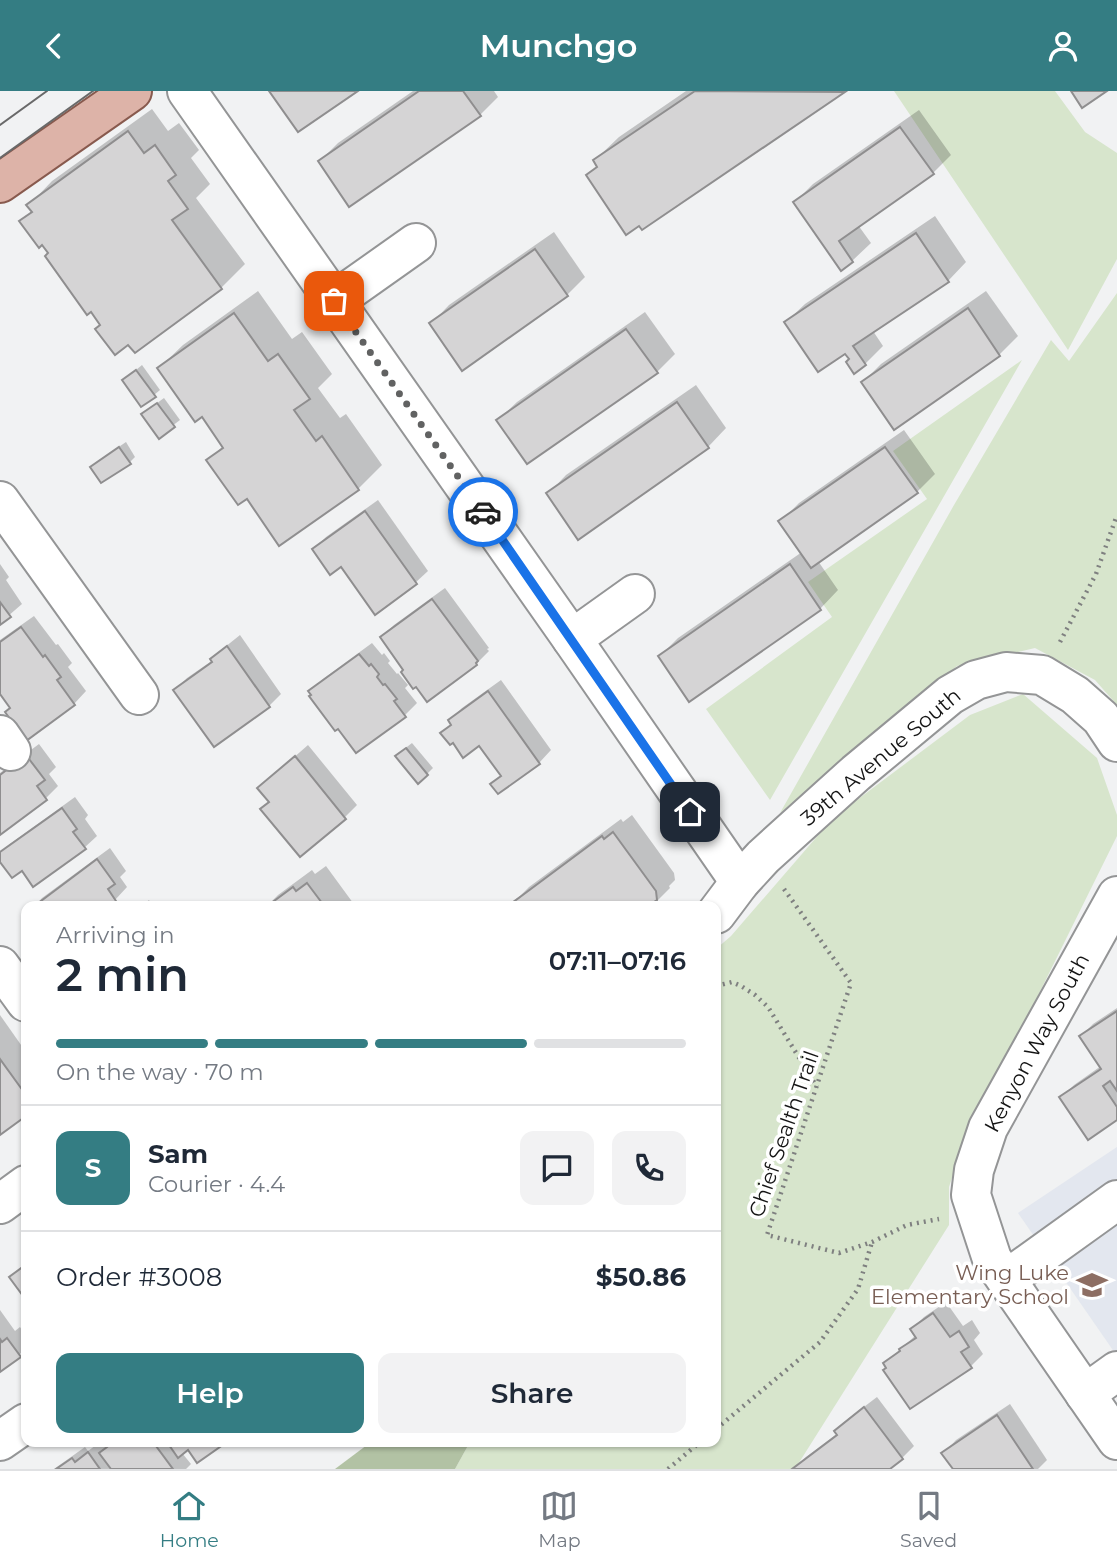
<!DOCTYPE html>
<html lang="en">
<head>
<meta charset="utf-8">
<style>
	:root { --surface:#fff; --page:#f2f2f3; --text:#1f2937; --muted:#747a83; --line:#e0e1e3; --accent:#347d83 }
	body { margin:0; font-family:Montserrat,sans-serif; background:var(--page); color:var(--text); height:100vh; display:flex; flex-direction:column; font-size:26px; white-space:nowrap }
	* { box-sizing:border-box; margin:0 }
	p { font-size:23px; color:var(--muted) }
	.icon { flex:none; width:38px; height:38px; fill:none; stroke:currentColor; stroke-width:2; stroke-linecap:round; stroke-linejoin:round }
	.map { position:relative; flex:1; overflow:hidden }
	.side { position:absolute; left:21px; top:810px; width:700px; height:546px; display:flex; flex-direction:column; background:var(--surface); border-radius:14px; box-shadow:0 2px 5px #0004 }
	.side>* { flex:none }
	.pin { position:absolute; display:grid; place-items:center; width:60px; height:60px; color:#fff; margin:-30px; border-radius:14px; box-shadow:0 4px 10px #0006 }
	.courier { position:absolute; display:grid; place-items:center; width:70px; height:70px; margin:-35px; border:5px solid #1a73e8; border-radius:50%; background:#fff; color:#222; box-shadow:0 2px 9px #0007 }
	.head em { font-style:normal; font-weight:600 }
	.head div { display:flex; flex-direction:column-reverse }
	.head { display:flex; align-items:center; justify-content:space-between; height:119px; padding:0 35px }
	h1 { font-size:46px; font-weight:600; line-height:52px }
	.bar { display:grid; grid-template-columns:repeat(4,1fr); gap:10px 7px; align-content:center; height:84px; padding:0 35px }
	.bar i { height:9px; border-radius:5px; background:var(--line) }
	.bar .selected { background:var(--accent) }
	.bar p { grid-column:span 4 }
	.line { display:flex; align-items:center; gap:18px; padding:0 35px; border-top:2px solid var(--line) }
	.line div { flex:1 }
	.round { display:grid; place-items:center; flex:none; width:74px; height:74px; border-radius:14px; background:var(--page) }
	.cta { display:flex; gap:14px; margin-top:auto; padding:14px 35px }
	.cta a { flex:1; height:80px; border-radius:14px; background:var(--accent); color:#fff; font-size:28px; font-weight:600; line-height:80px; text-align:center }
	.cta a+a { background:var(--page); color:var(--text) }
	header { display:flex; justify-content:space-between; align-items:center; height:91px; padding:0 35px; background:var(--accent); color:#fff; font-size:32px; font-weight:600 }
	.dock { display:flex; justify-content:space-around; align-items:center; height:98px; border-top:2px solid var(--line); background:var(--surface); font-size:19px; color:var(--muted) }
	.dock a { display:grid; justify-items:center; gap:4px }
	.dock .selected { color:var(--accent) }
	.map>svg:first-child { display:block }
	.built { fill:#e3e7ef }
	.green { fill:#d7e5cc }
	.forest { fill:#b2c2a4 }
	.shadow { fill:#0003 }
	.building { fill:#d5d4d5; stroke:#8f8e8f; stroke-width:2 }
	.lines { fill:none; stroke-linecap:round; stroke-linejoin:round }
	.minor-casing { stroke:#949596; stroke-width:42 }
	.major-casing { stroke:#885a4e; stroke-width:42 }
	.path { stroke:#7f8080; stroke-width:4.5; stroke-dasharray:2 5; stroke-linecap:butt }
	.minor { stroke:#fff; stroke-width:38 }
	.major { stroke:#ddb3a8; stroke-width:38 }
	.tram { stroke:#696969; stroke-width:2 }
	.done { stroke:#616262; stroke-width:7; stroke-dasharray:0 12.6 }
	.route { stroke:#1a73e8; stroke-width:9 }
	.labels { text-anchor:middle; stroke-width:7; stroke-linejoin:round; paint-order:stroke }
	.street-label { font-size:21px; fill:#141414; stroke:#fff }
	.education-label { font-size:21px; fill:#785e54; stroke:#fff; text-anchor:end }
</style>
</head>
<body>
<header><svg class="icon" aria-label="back" viewBox="0 0 24 24"><path d="M15 5l-7 7 7 7"/></svg>Munchgo<svg class="icon" aria-label="person" viewBox="0 0 24 24"><circle cx="12" cy="8" r="4"/><path d="M4 21q1-7 8-7t8 7"/></svg></header>
<div class="map">
<svg width="1117" height="1378" viewBox="0 0 1117 1378">
	<rect width="100%" height="100%" fill="#f1f2f3"/>
	<path class="built" d="M1117 1056V1265L1018 1122Z"/>
	<g class="green">
		<path d="M894 0H1055L1085 41 1117 62V168L1068 259Z"/>
		<path d="M1117 202V614L1095 589 1035 557 957 575 780 722 954 414 1051 249 1069 270Z"/>
		<path d="M1022 269 770 709 706 618 832 526 808 491 927 408 893 360Z"/>
		<path d="M1023 603 1097 667 1117 724V745L960 1062 949 1096V1134L795 1378H455L470 1351H716V858L731 845 833 727 970 624Z"/>
	</g>
	<path class="forest" d="M371 1351H470L455 1378H335Z"/>
	<g class="shadow">
		<path d="M413 0H494L498 6 480 24 320 70 338 52Z"/>
		<path d="M686 0H844L642 137 588 84 598 74 595 69 619 46Z"/>
		<path d="M152 18 168 40 179 32 199 59 191 67 210 93 196 107 245 173 221 197 135 260 129 252 102 233 50 162 22 130 33 119 29 114 52 90Z"/>
		<path d="M919 19 951 64 933 82 858 134 871 152 852 170 795 111 813 93Z"/>
		<path d="M935 125 966 171 948 190 873 240 883 255 865 273 851 268 845 260 786 231 805 213Z"/>
		<path d="M554 141 585 186 567 204 431 233 449 214Z"/>
		<path d="M258 200 292 248 302 241 332 283 318 297 340 327 346 323 382 374 358 398 280 453 247 406 209 369 224 354 202 324 159 277 183 254Z"/>
		<path d="M986 200 1018 245 999 264 895 336 863 291 881 273Z"/>
		<path d="M645 221 675 263 657 281 498 329 517 311Z"/>
		<path d="M142 274 160 299 154 304 124 289Z"/>
		<path d="M696 294 726 337 708 356 578 446 548 403 566 384Z"/>
		<path d="M164 307 180 329 159 345 149 318Z"/>
		<path d="M904 339 935 383 917 401 818 470 838 499 820 518 690 608 660 565 678 547 802 461 781 430 799 412Z"/>
		<path d="M126 351 135 366 130 371 92 376 98 370Z"/>
		<path d="M378 409 428 480 415 492 341 474 314 458 326 446Z"/>
		<path d="M0 473 9 486 6 489 22 513 0 532Z"/>
		<path d="M445 497 489 557 487 558 489 560 476 573 405 579 382 546 394 534Z"/>
		<path d="M34 525 56 554 58 553 72 572 68 576 86 600 74 613 12 617 0 600V549Z"/>
		<path d="M240 544 281 603 269 615 175 599 187 587 213 569 225 556Z"/>
		<path d="M372 552 382 564 384 562 390 570 388 572 397 583 398 582 408 594 405 597 417 612 404 625 311 600 323 588Z"/>
		<path d="M501 589 551 659 539 672 492 693 502 684 479 653 453 649 443 642 452 632 450 629 462 617Z"/>
		<path d="M412 652 433 677 427 683 403 659Z"/>
		<path d="M39 653 56 676 49 683 58 695 46 707 0 742V682Z"/>
		<path d="M308 654 357 714 345 726 300 764 271 710 259 697Z"/>
		<path d="M75 706 88 724 85 728 97 745 84 757 22 778 0 768V762L10 753Z"/>
		<path d="M632 724 674 782 675 789 669 795 670 797 651 816H504L520 805 529 796 621 728 623 731Z"/>
		<path d="M110 757 126 780 120 786 127 796 115 809 34 816 42 807Z"/>
		<path d="M326 775 356 816H262L267 812 268 814 278 804 312 779 315 783Z"/>
		<path d="M149 809 153 816H140Z"/>
		<path d="M1117 917V1027L1062 1006 1074 994 1101 975 1081 945 1093 933Z"/>
		<path d="M0 924 26 961V1023L0 1042Z"/>
		<path d="M946 1211 963 1235 972 1229 980 1242 974 1249 983 1263 971 1275 888 1277 885 1272 916 1244 912 1238 924 1226Z"/>
		<path d="M0 1219 15 1240 20 1236 26 1245V1258L0 1279Z"/>
		<path d="M877 1306 914 1355 902 1367 888 1378H794L806 1366 838 1342 836 1340 848 1328Z"/>
		<path d="M1010 1313 1047 1369 1038 1378H955L944 1362 956 1349Z"/>
		<path d="M100 1351H224L188 1357 182 1362 191 1373 186 1378H54L85 1356 88 1360Z"/>
	</g>
	<g class="building">
		<path d="M269 0H358L298 41Z"/>
		<path d="M419 0H463L481 25 349 116 318 70Z"/>
		<path d="M695 0 845 1 642 139 639 135 626 144 586 84 597 76 593 69Z"/>
		<path d="M1071 0H1107L1082 17Z"/>
		<path d="M900 36 934 83 839 150 853 171 841 180 793 111Z"/>
		<path d="M128 40 144 62 155 54 176 84 168 90 188 118 172 129 222 198 135 262 128 254 115 264 95 238 100 234 91 221 87 224 45 165 48 162 42 154 39 157 19 130 32 121 26 114Z"/>
		<path d="M916 142 949 191 853 255 866 274 854 283 846 271 849 268 845 263 818 281 784 231Z"/>
		<path d="M535 158 568 205 462 280 429 232Z"/>
		<path d="M968 217 1000 265 894 339 861 291Z"/>
		<path d="M234 222 268 270 278 263 310 308 294 319 316 350 322 345 359 399 279 455 247 408 238 414 206 369 223 357 202 326 195 331 157 277Z"/>
		<path d="M626 238 658 282 527 373 496 329Z"/>
		<path d="M136 279 156 306 141 316 122 289Z"/>
		<path d="M677 311 709 357 578 449 546 402Z"/>
		<path d="M157 312 175 336 159 348 141 323Z"/>
		<path d="M119 356 131 373 101 392 90 376Z"/>
		<path d="M885 356 918 402 811 477 778 430Z"/>
		<path d="M365 420 417 493 375 524 341 476 330 484 312 458Z"/>
		<path d="M790 473 821 519 689 611 658 565Z"/>
		<path d="M432 508 478 570 476 572 477 574 427 611 416 596 413 598 401 581 403 579 380 546Z"/>
		<path d="M0 511 11 526 0 534Z"/>
		<path d="M21 536 43 566 45 564 61 586 57 589 75 614 26 650 5 621 10 617 0 603V551Z"/>
		<path d="M227 555 270 616 214 656 173 599 212 571 210 568Z"/>
		<path d="M359 563 369 575 371 573 379 583 377 586 383 594 385 593 397 608 394 610 406 626 356 662 338 638 335 640 309 605 311 604 308 600Z"/>
		<path d="M488 600 540 673 498 703 490 693 501 685 479 655 463 667 453 652 450 654 440 642 451 634 448 629Z"/>
		<path d="M406 657 428 684 418 693 395 665Z"/>
		<path d="M26 664 45 689 37 695 47 709 0 744V684Z"/>
		<path d="M295 665 346 728 300 766 260 718 269 711 257 697Z"/>
		<path d="M62 717 77 738 73 741 86 758 33 796 22 780 12 787 0 771V761Z"/>
		<path d="M613 741 656 800 657 809 651 813 652 816 508 815 602 745 604 748Z"/>
		<path d="M97 768 115 793 108 798 116 810 109 816H33Z"/>
		<path d="M307 792 325 816H266L293 796 296 800Z"/>
		<path d="M1117 920V1000L1110 990 1103 995 1117 1016V1029L1088 1049 1059 1006 1101 978 1079 945Z"/>
		<path d="M0 968 26 1004V1025L0 1044Z"/>
		<path d="M24 1175 26 1178V1209L9 1186Z"/>
		<path d="M933 1222 950 1246 959 1240 969 1256 961 1261 972 1277 910 1318 883 1279 886 1277 883 1272 900 1260 899 1258 916 1247 910 1238Z"/>
		<path d="M7 1247 21 1266 0 1281V1248L2 1251Z"/>
		<path d="M864 1316 903 1368 890 1378H792L837 1344 834 1340Z"/>
		<path d="M997 1324 1033 1378H953L941 1362Z"/>
		<path d="M103 1351H153L173 1378H111L99 1362 107 1356Z"/>
		<path d="M167 1351H227L197 1372 188 1359 178 1367Z"/>
		<path d="M88 1361 100 1378H56L72 1367 75 1371Z"/>
	</g>
	<g class="lines">
		<g class="minor-casing">
			<g id="minor">
				<path d="M187 0 572 548 740 791"/>
				<path d="M334 210 416 152"/>
				<path d="M0 410 139 604"/>
				<path d="M572 548 635 503"/>
				<path d="M0 644 11 660"/>
				<path d="M1117 805 988 1037 974 1079 971 1104 992 1168 1117 1349"/>
				<path d="M716 823 740 791 763 766 856 682 950 604 976 589 1006 581 1042 584 1075 604 1101 627 1117 651"/>
				<path d="M0 875 26 911"/>
				<path d="M0 1113 26 1094"/>
				<path d="M1007 1188 1117 1109"/>
				<path d="M1085 1303 1117 1280"/>
				<path d="M0 1350 26 1332"/>
			</g>
		</g>
		<g class="major-casing">
			<path id="major" d="M0 92 132 0"/>
		</g>
		<g class="path">
			<path d="M1060 551 1096 483 1117 424"/>
			<path d="M784 798 851 892 767 1144 839 1162 872 1151 907 1134 939 1128"/>
			<path d="M716 867 717 869 716 870"/>
			<path d="M716 895 732 891 741 895 755 904 768 916 817 996"/>
			<path d="M716 1338 820 1251 858 1198 872 1151"/>
			<path d="M668 1378 700 1351"/>
		</g>
		<use href="#minor" class="minor"/>
		<use href="#major" class="major"/>
		<g class="tram">
			<path d="M0 34 47 0"/>
			<path d="M0 67 93 0"/>
		</g>
	</g>
	<g class="lines">
		<path class="done" d="M334 210 483 421"/>
		<path class="route" d="M483 421 690 721"/>
	</g>
	<defs>
		<g id="school-bare" transform="scale(2.415)"><path d="M0-5L7-2L0 1L-7-2ZM-4 1L0 2.5L4 1V4Q0 6-4 4Z" fill="#8d6e63" stroke="#fff" stroke-width="2.5" paint-order="stroke"/></g>
	</defs>
	<g fill-rule="evenodd">
		<use href="#school-bare" x="1092" y="1194"/>
	</g>
	<g class="labels">
		<g class="street-label">
			<text transform="translate(881 666) rotate(-40)" y="7">39th Avenue South</text>
			<text transform="translate(1037 952) rotate(-62)" y="7">Kenyon Way South</text>
			<text transform="translate(784 1043) rotate(-71)" y="7">Chief Sealth Trail</text>
		</g>
		<g class="education-label">
			<text x="1069" y="1189">Wing Luke<tspan x="1069" dy="24">Elementary School</tspan></text>
		</g>
	</g>
</svg>
<div class="pin" style="left:334px;top:210px;background:#ea580c"><svg class="icon" aria-label="bag" viewBox="0 0 24 24"><path d="M5 8h14l-1 12H6zM9 8a3 3 0 0 1 6 0"/></svg></div>
<div class="pin" style="left:690px;top:721px;background:#1f2937"><svg class="icon" aria-label="home" viewBox="0 0 24 24"><path d="M3 11l9-7 9 7M6 9v11h12V9"/></svg></div>
<div class="courier" style="left:483px;top:421px"><svg class="icon" aria-label="car" viewBox="0 0 24 24"><path d="M5 17H2v-5l4-1 3-4h7l3 4 3 1v5h-3M9 17h6M6 11h13"/><circle cx="7" cy="17" r="2"/><circle cx="17" cy="17" r="2"/></svg></div>
<section class="side">
<div class="head"><div><h1>2 min</h1><p>Arriving in</p></div><em>07:11–07:16</em></div>
<div class="bar"><i class="selected"></i><i class="selected"></i><i class="selected"></i><i></i><p>On the way · 70 m</p></div>
<div class="line" style="height:126px"><b class="round" style="background:var(--accent);color:#fff">S</b><div><b>Sam</b><p>Courier · 4.4</p></div><a class="round"><svg class="icon" aria-label="chat" viewBox="0 0 24 24"><path d="M4 5h16v11H9l-5 4z"/></svg></a><a class="round"><svg class="icon" aria-label="phone" viewBox="0 0 24 24"><path d="M5 4h4l2 5-3 2q2 4 5 5l2-3 5 2v4C11 20 4 13 5 4z"/></svg></a></div>
<div class="line" style="height:91px"><div>Order #3008</div><b>$50.86</b></div>
<div class="cta"><a>Help</a><a>Share</a></div>
</section>
</div>
<nav class="dock">
<a class="selected"><svg class="icon" aria-label="home" viewBox="0 0 24 24"><path d="M3 11l9-7 9 7M6 9v11h12V9"/></svg>Home</a>
<a><svg class="icon" aria-label="map" viewBox="0 0 24 24"><path d="M3 6l6-2 6 2 6-2v14l-6 2-6-2-6 2zM9 4v14M15 6v14"/></svg>Map</a>
<a><svg class="icon" aria-label="saved" viewBox="0 0 24 24"><path d="M7 4h10v16l-5-4-5 4z"/></svg>Saved</a>
</nav>
</body>
</html>
